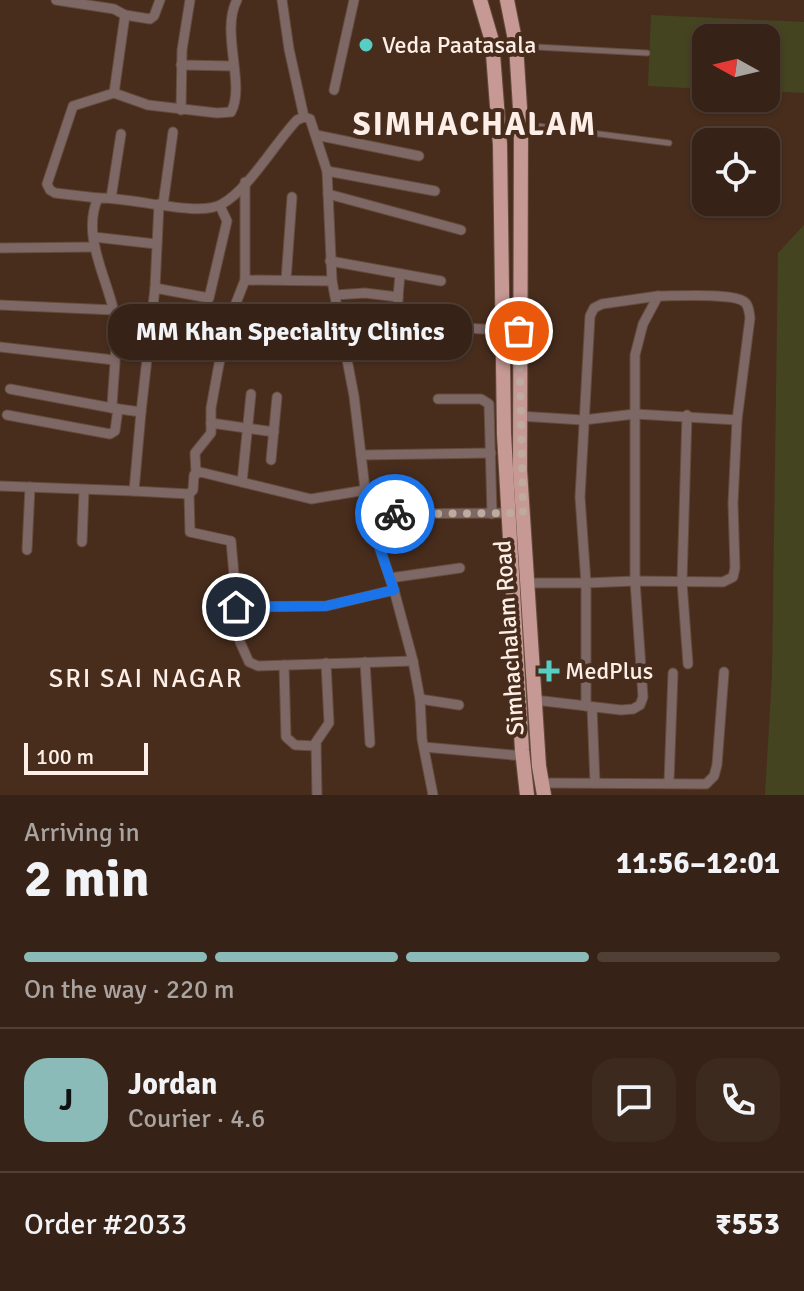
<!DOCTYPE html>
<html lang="en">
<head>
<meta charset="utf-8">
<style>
	:root { --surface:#362216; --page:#3d2a1f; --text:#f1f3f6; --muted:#aaa4a1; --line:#503f35; --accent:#8bbbb9 }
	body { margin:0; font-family:Signika,sans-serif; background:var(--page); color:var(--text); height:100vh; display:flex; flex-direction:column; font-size:30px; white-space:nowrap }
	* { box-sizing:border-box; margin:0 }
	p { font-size:26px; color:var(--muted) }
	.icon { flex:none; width:44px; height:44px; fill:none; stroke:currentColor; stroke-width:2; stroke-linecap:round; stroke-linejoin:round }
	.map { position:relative; height:795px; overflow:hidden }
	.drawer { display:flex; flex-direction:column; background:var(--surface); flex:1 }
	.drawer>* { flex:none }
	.needle { width:52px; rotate:278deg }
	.buttons { position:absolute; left:692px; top:24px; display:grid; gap:16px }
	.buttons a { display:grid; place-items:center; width:88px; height:88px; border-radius:16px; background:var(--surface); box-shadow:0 2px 6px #0004,0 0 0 2px var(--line); font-size:40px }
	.scale { position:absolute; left:24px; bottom:20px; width:124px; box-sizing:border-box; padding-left:8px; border:4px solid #fdefe7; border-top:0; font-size:22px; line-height:28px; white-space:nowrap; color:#fdefe7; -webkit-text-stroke:6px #482d1d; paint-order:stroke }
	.pin { position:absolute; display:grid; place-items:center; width:68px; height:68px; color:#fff; margin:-34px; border:4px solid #fff; border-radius:50%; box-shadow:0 2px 8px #0007 }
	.courier { position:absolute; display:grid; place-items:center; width:80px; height:80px; margin:-40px; border:6px solid #1a73e8; border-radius:50%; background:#fff; color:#222; box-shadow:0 2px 10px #0007 }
	.bubble { position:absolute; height:56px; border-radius:24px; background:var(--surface); box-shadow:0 2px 6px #0004,0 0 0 2px var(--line); font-size:26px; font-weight:800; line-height:56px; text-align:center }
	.headline em { font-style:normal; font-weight:800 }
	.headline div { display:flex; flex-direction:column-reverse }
	.headline { display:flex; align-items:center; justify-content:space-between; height:136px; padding:0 24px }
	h1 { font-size:52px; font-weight:800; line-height:60px }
	.bar { display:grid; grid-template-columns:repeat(4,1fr); gap:12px 8px; align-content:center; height:96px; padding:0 24px }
	.bar i { height:10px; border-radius:6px; background:var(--line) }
	.bar .selected { background:var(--accent) }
	.bar p { grid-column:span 4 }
	.line { display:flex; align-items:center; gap:20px; padding:0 24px; border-top:2px solid var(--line) }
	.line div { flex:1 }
	.round { display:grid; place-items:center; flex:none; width:84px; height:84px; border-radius:24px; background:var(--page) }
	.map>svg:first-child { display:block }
	.green { fill:#454421 }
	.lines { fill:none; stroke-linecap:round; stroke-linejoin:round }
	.service-casing { stroke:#654c3d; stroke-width:7 }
	.minor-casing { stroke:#654c3d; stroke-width:11 }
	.primary-casing { stroke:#654c3d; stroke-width:16 }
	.service { stroke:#7e6865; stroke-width:5 }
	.minor { stroke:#7e6865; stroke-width:9 }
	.primary { stroke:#c69995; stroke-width:14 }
	.done { stroke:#beaba0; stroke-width:8; stroke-dasharray:0 14.4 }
	.route { stroke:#1a73e8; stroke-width:10 }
	.poi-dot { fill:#56cec4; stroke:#482d1d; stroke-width:3 }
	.labels { text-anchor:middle; stroke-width:8; stroke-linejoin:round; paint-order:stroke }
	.poi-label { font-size:24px; fill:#fdefe7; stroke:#482d1d; text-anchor:start }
	.street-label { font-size:24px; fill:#fdefe7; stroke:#482d1d }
	.neighbourhood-label { font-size:26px; letter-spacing:2px; fill:#fdefe7; stroke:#482d1d }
	.district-label { font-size:32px; font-weight:bold; letter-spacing:2px; fill:#fdefe7; stroke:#482d1d }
</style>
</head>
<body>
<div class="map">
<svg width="804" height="795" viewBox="0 0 804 795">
	<rect width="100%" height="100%" fill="#482d1d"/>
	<g class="green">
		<path d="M651 15 804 22V93L766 91V38H706V89L648 86Z"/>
		<path d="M804 225V795H765L772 675 778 253Z"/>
	</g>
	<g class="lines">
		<g class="service-casing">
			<g id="service">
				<path d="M517 46 647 53"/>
				<path d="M522 124 669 143"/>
			</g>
		</g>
		<g class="minor-casing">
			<g id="minor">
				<path d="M56 0 114 9 125 15 114 93"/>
				<path d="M282 0 289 49 304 117"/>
				<path d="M125 15 150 19 154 16 160 0"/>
				<path d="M181 65 233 66"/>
				<path d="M334 90 354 0"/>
				<path d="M181 110 182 50 190 0"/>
				<path d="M316 135 419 156"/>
				<path d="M327 171 435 191"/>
				<path d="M328 194 461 230"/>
				<path d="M98 198 55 193 50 190 47 184 73 106 114 93 148 105 217 113 231 112C246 85 220 32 237 0"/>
				<path d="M111 198 121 134"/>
				<path d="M163 205 173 132"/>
				<path d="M94 237 156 244"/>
				<path d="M0 248 95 247"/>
				<path d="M330 261 441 281"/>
				<path d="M245 280 332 281"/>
				<path d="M286 280 292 197"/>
				<path d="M155 288 209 298 227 221 220 206"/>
				<path d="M335 295 365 293 398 297V320L464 328 519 331"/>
				<path d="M398 297 400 274"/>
				<path d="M0 305 114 310"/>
				<path d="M0 347 114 360"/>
				<path d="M10 389 112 408"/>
				<path d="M438 399H481L489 404 492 514"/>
				<path d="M141 412 155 288 159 204"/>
				<path d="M7 415 110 434 115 431 118 409"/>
				<path d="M687 415 682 582 688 664"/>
				<path d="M519 416 583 420 635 414 737 420 733 503 735 568 733 577 723 582 635 581 643 697 640 705 633 709 621 710 535 700"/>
				<path d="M211 423 274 432"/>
				<path d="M361 455 491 453"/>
				<path d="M271 460 277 397"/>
				<path d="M196 473 195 453 211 433V408L219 364 234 308 245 280V182"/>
				<path d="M242 482 251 394"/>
				<path d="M0 486 134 491"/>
				<path d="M366 490 311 499 200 472 194 475 193 490 189 494 134 491 141 412 112 408C113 381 117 353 116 326 114 288 79 240 98 198 128 196 199 218 222 204 249 189 275 143 297 120L304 117 310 119 327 171 332 281 354 396 368 514 394 590 413 661 420 699 422 739 433 795"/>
				<path d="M189 494 190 532 231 541 240 642 249 662 258 666 413 661"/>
				<path d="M368 514 508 513"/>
				<path d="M82 542 84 490"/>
				<path d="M27 550 30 487"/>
				<path d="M390 578 460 568"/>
				<path d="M527 583H586L580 497 590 316 594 308 602 304 658 296"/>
				<path d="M236 607 326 606 394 590"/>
				<path d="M365 662 370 743"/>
				<path d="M284 665 286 737 295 745 316 746"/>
				<path d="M420 699 459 705"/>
				<path d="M586 706V583L635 581V355L643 324 658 296C675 296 730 293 743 301 749 304 749 312 750 318L737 420"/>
				<path d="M592 707 595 783"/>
				<path d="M424 747 523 756"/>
				<path d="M669 782 673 673"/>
				<path d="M542 783 706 784 714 776 717 765 724 672"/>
				<path d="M317 795 316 742 329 723 326 663"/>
			</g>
		</g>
		<g class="primary-casing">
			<g id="primary">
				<path d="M480 0 492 41 500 145 504 434 522 750 527 795"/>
				<path d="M507 0 516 45 521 124 520 470 539 766 544 795"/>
			</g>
		</g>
		<use href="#service" class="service"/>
		<use href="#minor" class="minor"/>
		<use href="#primary" class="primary"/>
	</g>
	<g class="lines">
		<path class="done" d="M395 514 523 513 519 331"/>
		<path class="route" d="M236 607 326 606 394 590 368 514H395"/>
	</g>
	<g class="poi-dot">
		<circle cx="366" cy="45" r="8"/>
		<path d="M545 659h8v8h8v8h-8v8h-8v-8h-8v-8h8z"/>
	</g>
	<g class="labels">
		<g class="poi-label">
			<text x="382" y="53">Veda Paatasala</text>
			<text x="565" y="679">MedPlus</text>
		</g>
		<g class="street-label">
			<text transform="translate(509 638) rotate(-94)" y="8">Simhachalam Road</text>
		</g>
		<g class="neighbourhood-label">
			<text x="146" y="687">SRI SAI NAGAR</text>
		</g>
		<g class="district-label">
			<text x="475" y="135">SIMHACHALAM</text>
		</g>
	</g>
</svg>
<div class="buttons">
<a><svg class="needle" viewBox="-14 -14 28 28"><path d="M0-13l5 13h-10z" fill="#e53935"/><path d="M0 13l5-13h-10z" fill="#aaa4a1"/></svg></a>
<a><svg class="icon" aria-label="locate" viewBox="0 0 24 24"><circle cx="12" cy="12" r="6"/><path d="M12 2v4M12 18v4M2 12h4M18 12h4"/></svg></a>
</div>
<div class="scale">100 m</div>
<div class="pin" style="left:519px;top:331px;background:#ea580c"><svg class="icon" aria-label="bag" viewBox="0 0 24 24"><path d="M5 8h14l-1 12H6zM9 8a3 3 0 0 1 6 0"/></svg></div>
<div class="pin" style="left:236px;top:607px;background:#1f2937"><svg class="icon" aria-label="home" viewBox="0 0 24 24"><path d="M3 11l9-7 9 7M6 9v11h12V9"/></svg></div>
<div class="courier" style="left:395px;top:514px"><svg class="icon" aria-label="bike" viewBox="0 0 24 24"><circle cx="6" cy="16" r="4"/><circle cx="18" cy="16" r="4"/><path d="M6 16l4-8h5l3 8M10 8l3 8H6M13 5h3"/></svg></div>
<div class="bubble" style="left:108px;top:304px;width:364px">MM Khan Speciality Clinics</div>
</div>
<section class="drawer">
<div class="headline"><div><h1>2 min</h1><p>Arriving in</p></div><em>11:56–12:01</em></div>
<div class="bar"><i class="selected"></i><i class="selected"></i><i class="selected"></i><i></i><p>On the way · 220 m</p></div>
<div class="line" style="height:144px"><b class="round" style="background:var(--accent);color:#111">J</b><div><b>Jordan</b><p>Courier · 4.6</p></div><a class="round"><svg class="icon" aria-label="chat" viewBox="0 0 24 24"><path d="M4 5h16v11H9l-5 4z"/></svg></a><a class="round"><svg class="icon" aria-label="phone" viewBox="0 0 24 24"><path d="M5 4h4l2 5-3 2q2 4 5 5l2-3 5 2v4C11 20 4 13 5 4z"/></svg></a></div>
<div class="line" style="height:104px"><div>Order #2033</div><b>₹553</b></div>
</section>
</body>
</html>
